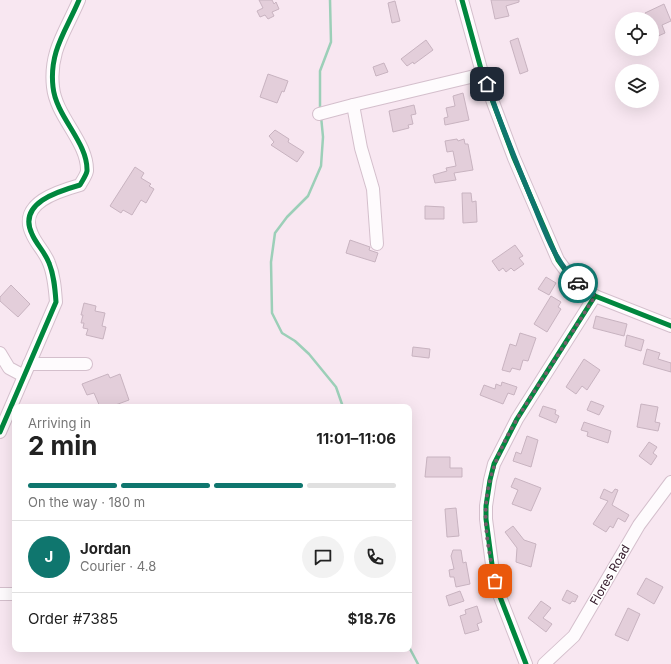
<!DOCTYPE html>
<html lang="en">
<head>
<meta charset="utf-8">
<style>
	:root { --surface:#fff; --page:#f2f2f2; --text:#222; --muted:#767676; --line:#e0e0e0; --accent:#0f766e }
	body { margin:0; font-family:Inter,sans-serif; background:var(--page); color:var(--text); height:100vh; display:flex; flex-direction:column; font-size:15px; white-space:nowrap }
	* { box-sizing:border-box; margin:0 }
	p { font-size:13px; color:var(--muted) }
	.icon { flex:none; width:22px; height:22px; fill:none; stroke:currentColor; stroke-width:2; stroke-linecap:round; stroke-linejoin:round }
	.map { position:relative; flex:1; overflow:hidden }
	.sheet { position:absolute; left:12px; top:404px; width:400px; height:248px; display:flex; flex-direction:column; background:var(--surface); border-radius:8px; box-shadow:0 4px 16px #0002 }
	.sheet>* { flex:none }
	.buttons { position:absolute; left:615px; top:12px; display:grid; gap:8px }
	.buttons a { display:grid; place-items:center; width:44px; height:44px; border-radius:50%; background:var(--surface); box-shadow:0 4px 16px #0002; font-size:20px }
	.pin { position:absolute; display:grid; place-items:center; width:34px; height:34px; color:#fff; margin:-17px; border-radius:8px; box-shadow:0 2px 6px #0006 }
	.courier { position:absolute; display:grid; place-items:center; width:40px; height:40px; margin:-20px; border:3px solid #0f766e; border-radius:50%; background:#fff; color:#222; box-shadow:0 1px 5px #0007 }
	.head em { font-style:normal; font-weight:700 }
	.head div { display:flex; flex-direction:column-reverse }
	.head { display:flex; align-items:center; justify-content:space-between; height:68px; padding:0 16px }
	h1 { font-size:26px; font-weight:700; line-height:30px }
	.bar { display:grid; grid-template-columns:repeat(4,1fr); gap:6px 4px; align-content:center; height:48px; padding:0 16px }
	.bar i { height:5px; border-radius:3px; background:var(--line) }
	.bar .current { background:var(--accent) }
	.bar p { grid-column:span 4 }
	.line { display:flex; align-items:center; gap:10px; padding:0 16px; border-top:1px solid var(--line) }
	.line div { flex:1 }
	.round { display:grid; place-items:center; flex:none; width:42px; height:42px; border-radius:21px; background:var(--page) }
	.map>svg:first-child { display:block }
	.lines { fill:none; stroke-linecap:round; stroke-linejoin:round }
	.stream { stroke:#9ccfb8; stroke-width:2.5 }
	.building { fill:#e3ceda; stroke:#c8b3c0 }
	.minor-casing { stroke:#d4bfcc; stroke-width:14 }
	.minor { stroke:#fefbfd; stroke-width:12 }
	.cycleway-casing { stroke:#fff; stroke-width:8 }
	.cycleway { stroke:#00873e; stroke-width:5 }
	.done { stroke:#755e6c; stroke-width:4; stroke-dasharray:0 7.2 }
	.route { stroke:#0f766e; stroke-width:5 }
	.labels { text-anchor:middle; stroke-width:3; stroke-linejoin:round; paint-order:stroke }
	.street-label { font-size:12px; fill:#2e1425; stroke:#fff }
</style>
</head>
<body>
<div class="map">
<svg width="671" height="664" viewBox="0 0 671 664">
	<rect width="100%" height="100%" fill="#f8e7f1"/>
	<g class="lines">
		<g class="stream">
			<path d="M320 109V71L331 42 330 0"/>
			<path d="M321 116 323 137 321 166 308 196 287 217 275 233 271 262 272 313 282 333 295 341 309 354 336 387 343 407"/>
			<path d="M409 647 418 664"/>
		</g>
	</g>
	<g class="building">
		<path d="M259 0H272L274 4 276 2 279 9 272 12 274 16 268 19 265 15 260 17 257 11 263 8Z"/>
		<path d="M491 0H519V2L506 6 509 16 495 19Z"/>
		<path d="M395 1 400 21 392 23 388 3Z"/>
		<path d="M664 4 671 21 662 25 665 33 656 37 652 29V19H648L645 13Z"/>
		<path d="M518 38 528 71 520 74 510 41Z"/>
		<path d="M426 40 433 50 414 64 413 62 407 66 401 59Z"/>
		<path d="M384 63 388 72 376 76 373 67Z"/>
		<path d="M268 74 288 81 284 92 282 91 277 103 260 97Z"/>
		<path d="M463 93 469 120 445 125 444 118 448 117 446 108 455 106 453 96Z"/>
		<path d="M414 105 416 114 411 115 413 124 408 125 409 128 393 132 389 111Z"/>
		<path d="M275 130 289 139 288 142 304 152 297 162 271 145 274 142 269 136Z"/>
		<path d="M457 139 458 141 464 139 465 144H468L473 170 454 173 456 180 435 183 433 175 447 171 446 168 456 166 453 151 447 152 445 141Z"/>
		<path d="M135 167 144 173 141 178 151 184 149 186 154 189 146 203 141 200 132 215 123 210 121 213 110 206Z"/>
		<path d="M462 193H471L472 202 476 201 477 222 463 223Z"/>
		<path d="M425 206 444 207V219H425Z"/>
		<path d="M350 240 370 247 369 250 378 253 375 262 346 253Z"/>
		<path d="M515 245 523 256 519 258 524 264 514 271 511 268 506 272 503 268 499 271 492 261Z"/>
		<path d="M546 277 556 283 549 295 538 289Z"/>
		<path d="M11 285 30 304 18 317 0 301V297Z"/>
		<path d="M551 296 561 302 558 307 561 309 547 332 534 324Z"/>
		<path d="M84 303 96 306 95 311 105 313 102 326 106 327 103 339 86 335 88 329 83 328 84 323H81L83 315H81Z"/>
		<path d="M596 316 627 324 624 336 593 328Z"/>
		<path d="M520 333 536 338 528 361 523 360 520 370 512 368 510 372 502 370 510 344 516 346Z"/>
		<path d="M627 335 644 340 641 351 625 346Z"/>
		<path d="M413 347 430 349 429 358 412 356Z"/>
		<path d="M647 349 660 353 658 359 671 363V372L643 364Z"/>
		<path d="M584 359 600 370 587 390 582 386 576 394 566 387Z"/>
		<path d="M108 374 110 378 120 374 129 400 110 407H100L94 393 87 395 82 384Z"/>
		<path d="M502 382 517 387 514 395 508 393 503 404 480 395 484 385 495 389 496 384 501 386Z"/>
		<path d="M591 401 604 406 599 415 587 410Z"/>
		<path d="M641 404 658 407 655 422 660 423 658 431 637 427Z"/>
		<path d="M543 406 556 410 555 414 559 416 556 423 539 416Z"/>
		<path d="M584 422 611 431 608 443 587 436 588 432 581 430Z"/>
		<path d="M527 436 538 440 531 467 513 461 516 452 521 454Z"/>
		<path d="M649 442 657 447 653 453 657 456 651 465 639 456Z"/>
		<path d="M427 457H450V468H462V477H425Z"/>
		<path d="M515 478 541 488 531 511 512 504 518 490 511 487Z"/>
		<path d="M604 489 612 493 615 489 618 490 612 505 629 515 625 522 618 518 613 528 610 526 606 532 593 524 608 501 600 498Z"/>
		<path d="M456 508 459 536 447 537 445 509Z"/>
		<path d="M513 526 524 540 536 544 531 567 516 562 517 548 505 532Z"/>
		<path d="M453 550H461L463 563 466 562 470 584 456 587 454 577H450L449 570 454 569 451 556Z"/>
		<path d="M646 578 663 587 654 604 637 594Z"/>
		<path d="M567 590 578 596 575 602 572 601 570 604 562 600Z"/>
		<path d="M460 591 464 601 449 606 446 596Z"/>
		<path d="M541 601 551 608 543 618 552 624 546 632 528 618Z"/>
		<path d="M477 606 482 622 477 624 479 630 465 634 460 616 466 614 465 610Z"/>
		<path d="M628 608 640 614 628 641 615 635Z"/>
	</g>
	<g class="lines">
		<g class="minor-casing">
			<g id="minor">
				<path d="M462 0 481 69 494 105 514 158 558 260 569 275 595 296 671 326"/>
				<path d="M319 114 353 105"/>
				<path d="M377 244 373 189 361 148 353 105 483 74"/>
				<path d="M0 353 9 368 24 376"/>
				<path d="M29 364H86"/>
				<path d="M0 432 56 302C55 288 54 275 49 263 45 252 36 244 32 234 17 203 59 191 80 185 82 181 86 176 87 171 88 142 56 117 53 87 49 51 66 31 79 0"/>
				<path d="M0 594H15"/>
				<path d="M526 664 497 589 493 572 486 519V506L490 480 494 464 517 419 595 296"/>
				<path d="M544 664 574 636 639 525 671 482"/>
			</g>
		</g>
		<use href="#minor" class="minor"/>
		<g class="cycleway-casing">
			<g id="cycleway">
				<path d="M462 0 481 69 494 105 514 158 558 260 569 275 595 296 671 326"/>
				<path d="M0 432 56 302C55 288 54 275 49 263 45 252 36 244 32 234 17 203 59 191 80 185 82 181 86 176 87 171 88 142 56 117 53 87 49 51 66 31 79 0"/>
				<path d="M526 664 497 589 493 572 486 519V506L490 480 494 464 517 419 595 296"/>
			</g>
		</g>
		<use href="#cycleway" class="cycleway"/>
	</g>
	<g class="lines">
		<path class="done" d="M495 581C490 557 484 529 486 505 489 458 518 417 543 378 561 351 578 323 595 296L578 283"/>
		<path class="route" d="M487 84C500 123 516 161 531 198 544 228 554 262 578 283"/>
	</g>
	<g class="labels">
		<g class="street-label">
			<text transform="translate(610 575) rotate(-60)" y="4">Flores Road</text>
		</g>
	</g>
</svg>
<div class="buttons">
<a><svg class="icon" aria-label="locate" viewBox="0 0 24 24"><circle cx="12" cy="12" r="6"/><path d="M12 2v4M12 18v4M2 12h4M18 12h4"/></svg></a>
<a><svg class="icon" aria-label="layers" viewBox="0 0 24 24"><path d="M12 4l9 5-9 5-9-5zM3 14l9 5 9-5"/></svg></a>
</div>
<div class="pin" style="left:495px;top:581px;background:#ea580c"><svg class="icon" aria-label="bag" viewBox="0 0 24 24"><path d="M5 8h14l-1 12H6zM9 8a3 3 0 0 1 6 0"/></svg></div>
<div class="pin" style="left:487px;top:84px;background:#1f2937"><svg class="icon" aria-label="home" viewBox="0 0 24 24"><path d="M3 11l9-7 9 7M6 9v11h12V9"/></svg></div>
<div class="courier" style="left:578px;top:283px"><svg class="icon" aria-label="car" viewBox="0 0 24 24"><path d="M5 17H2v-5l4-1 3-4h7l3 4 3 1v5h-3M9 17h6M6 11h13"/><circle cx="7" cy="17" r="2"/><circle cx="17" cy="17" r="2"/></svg></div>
<section class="sheet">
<div class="head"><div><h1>2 min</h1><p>Arriving in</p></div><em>11:01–11:06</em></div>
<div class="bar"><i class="current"></i><i class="current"></i><i class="current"></i><i></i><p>On the way · 180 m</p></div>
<div class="line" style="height:72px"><b class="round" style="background:var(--accent);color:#fff">J</b><div><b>Jordan</b><p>Courier · 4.8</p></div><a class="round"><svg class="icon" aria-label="chat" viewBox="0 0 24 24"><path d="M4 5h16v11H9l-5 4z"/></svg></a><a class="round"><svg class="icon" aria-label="phone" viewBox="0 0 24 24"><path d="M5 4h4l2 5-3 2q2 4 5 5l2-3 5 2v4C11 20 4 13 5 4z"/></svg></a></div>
<div class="line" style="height:52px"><div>Order #7385</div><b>$18.76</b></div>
</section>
</div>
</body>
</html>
